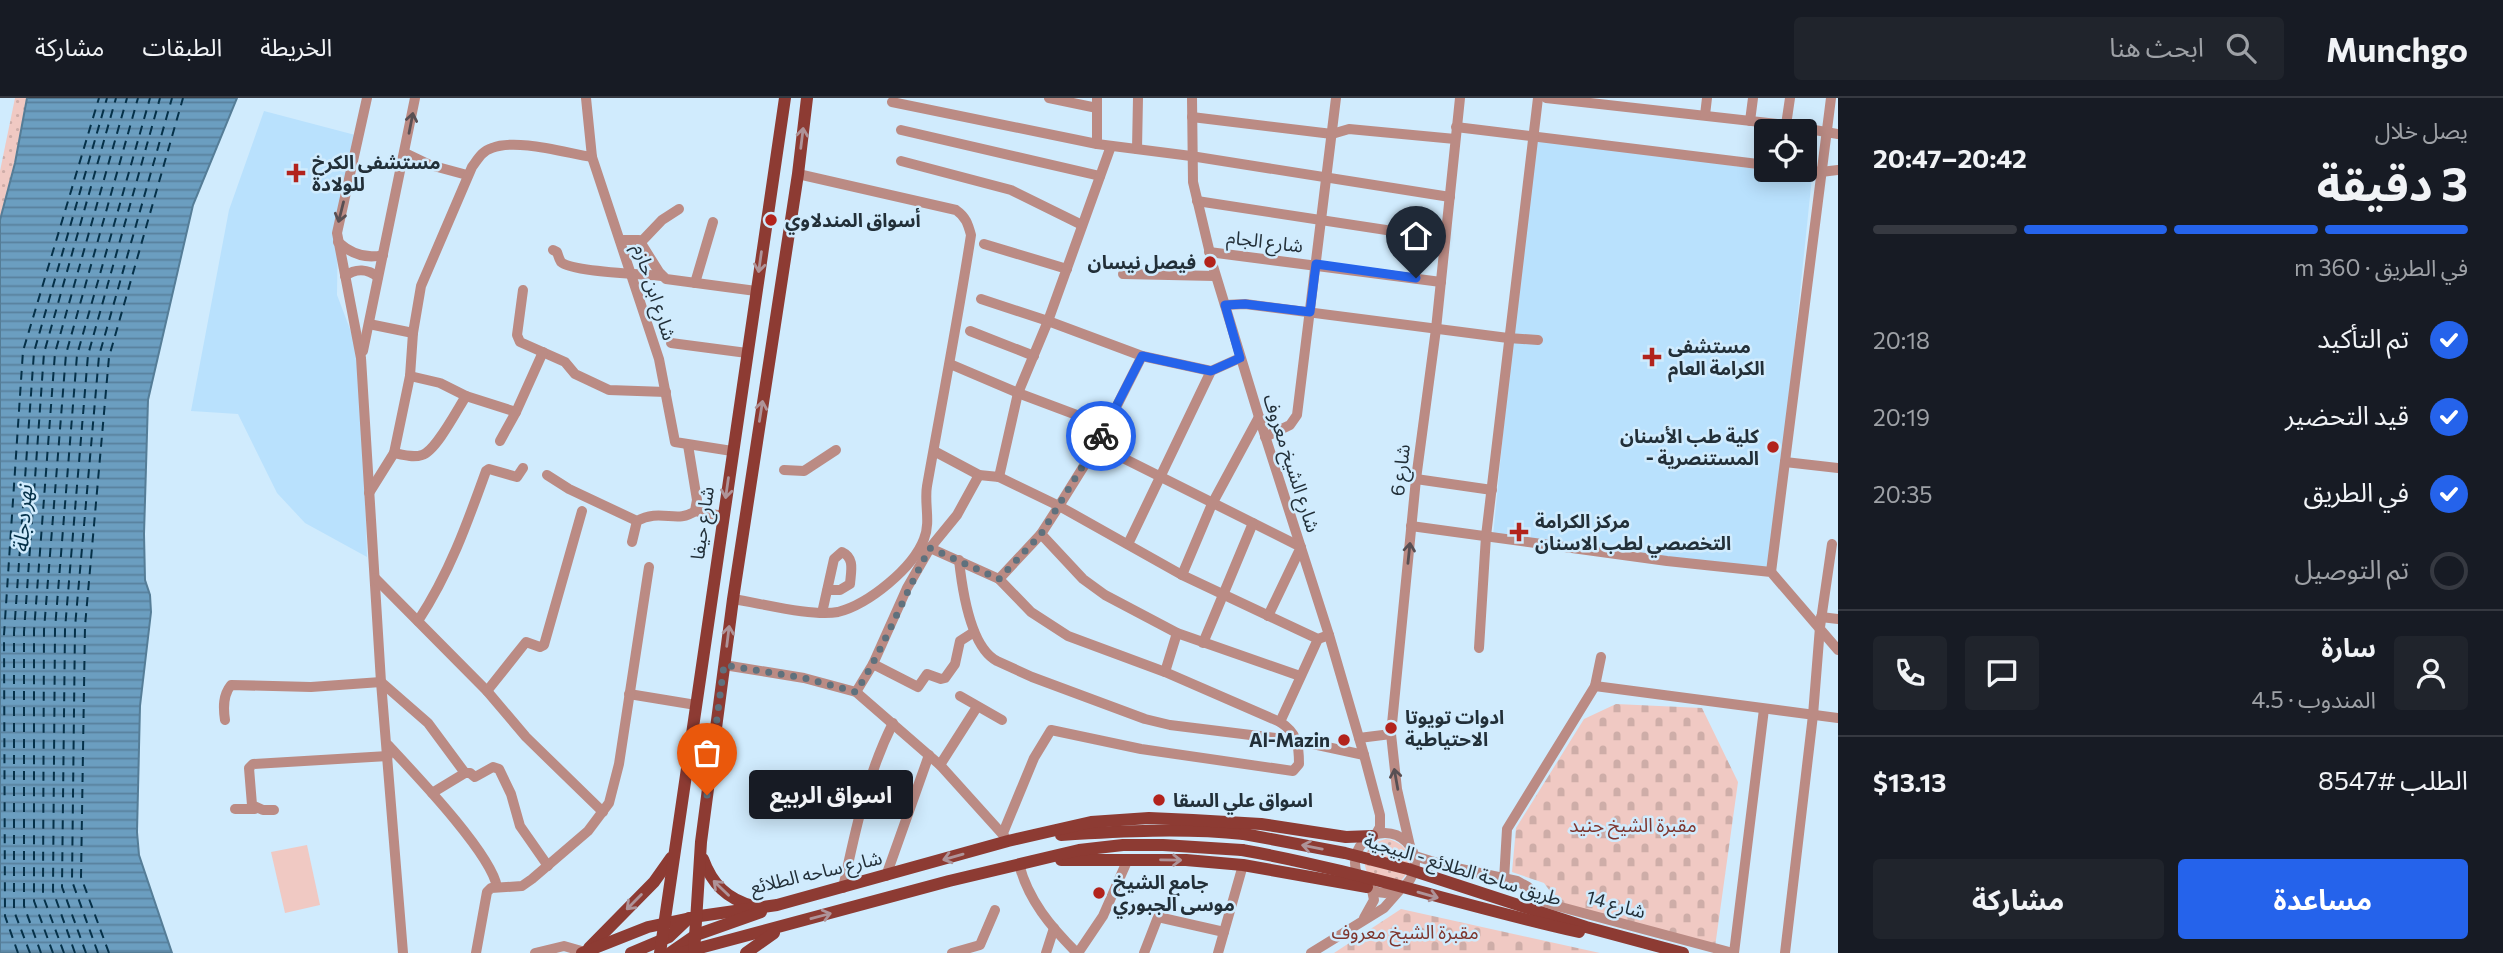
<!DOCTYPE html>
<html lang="ar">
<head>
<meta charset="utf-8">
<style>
	:root { --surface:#171b24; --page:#20242c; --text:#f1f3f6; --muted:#9ea1a6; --line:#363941; --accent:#2563eb }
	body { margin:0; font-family:Commissioner,"Noto Sans Arabic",sans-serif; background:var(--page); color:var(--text); direction:rtl; height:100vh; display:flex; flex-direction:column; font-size:26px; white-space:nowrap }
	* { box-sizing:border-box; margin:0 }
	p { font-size:23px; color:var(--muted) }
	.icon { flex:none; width:38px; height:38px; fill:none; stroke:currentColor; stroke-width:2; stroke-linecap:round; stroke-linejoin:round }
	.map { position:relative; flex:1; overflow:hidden; direction:ltr }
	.details { display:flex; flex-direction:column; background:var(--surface); width:665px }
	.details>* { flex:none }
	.controls { position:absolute; left:1754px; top:21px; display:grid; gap:14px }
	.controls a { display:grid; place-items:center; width:63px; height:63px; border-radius:7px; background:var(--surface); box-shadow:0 4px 18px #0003; font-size:35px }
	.pin { position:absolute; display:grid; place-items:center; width:60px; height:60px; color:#fff; margin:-72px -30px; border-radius:50% 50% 50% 0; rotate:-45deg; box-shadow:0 0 7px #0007 }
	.pin .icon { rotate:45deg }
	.courier { position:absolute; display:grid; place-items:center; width:70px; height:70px; margin:-35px; border:5px solid #2563eb; border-radius:50%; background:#fff; color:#222; box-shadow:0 2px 9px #0007 }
	.bubble { position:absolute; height:49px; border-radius:7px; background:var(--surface); box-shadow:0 4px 18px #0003; font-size:23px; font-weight:700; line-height:49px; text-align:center; direction:rtl }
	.headline em { font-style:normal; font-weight:700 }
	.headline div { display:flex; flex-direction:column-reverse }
	.headline { display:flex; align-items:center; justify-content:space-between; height:119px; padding:0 35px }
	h1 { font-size:46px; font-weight:700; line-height:52px }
	.bar { display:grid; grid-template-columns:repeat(4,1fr); gap:10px 7px; align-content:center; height:84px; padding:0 35px }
	.bar i { height:9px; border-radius:5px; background:var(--line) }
	.bar .current { background:var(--accent) }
	.bar p { grid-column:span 4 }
	.line { display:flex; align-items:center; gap:18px; padding:0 35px; border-top:2px solid var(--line) }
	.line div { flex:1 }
	.round { display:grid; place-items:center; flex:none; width:74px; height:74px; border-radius:7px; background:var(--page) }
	ol { padding:0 35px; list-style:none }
	li { display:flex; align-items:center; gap:21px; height:77px }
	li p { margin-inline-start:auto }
	li .icon { padding:7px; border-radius:50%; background:var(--accent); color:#fff; stroke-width:4 }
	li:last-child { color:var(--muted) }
	li i { width:38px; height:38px; border:4px solid var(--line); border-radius:50% }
	.primary-button { display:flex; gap:14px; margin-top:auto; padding:14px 35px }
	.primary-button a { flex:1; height:80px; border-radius:7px; background:var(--accent); color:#fff; font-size:28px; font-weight:700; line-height:80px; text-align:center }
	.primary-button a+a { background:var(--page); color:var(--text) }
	header { display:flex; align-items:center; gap:42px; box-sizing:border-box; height:98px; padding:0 35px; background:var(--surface); border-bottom:2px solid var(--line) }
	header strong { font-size:33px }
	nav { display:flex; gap:38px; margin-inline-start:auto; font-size:24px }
	.search { width:490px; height:63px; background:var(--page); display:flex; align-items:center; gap:18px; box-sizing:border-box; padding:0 24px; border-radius:7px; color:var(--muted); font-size:26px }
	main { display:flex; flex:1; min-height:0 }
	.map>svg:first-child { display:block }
	.built { fill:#b9e1fd }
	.grass { fill:url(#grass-dots) }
	.cemetery { fill:url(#cemetery-stones) }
	.park { fill:#f0c9c3 }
	.water { fill:url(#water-rules); stroke:#557d97; stroke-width:2 }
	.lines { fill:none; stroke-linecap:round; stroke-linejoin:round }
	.ferry { stroke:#053149; stroke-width:2; stroke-dasharray:9 7; stroke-linecap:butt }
	.minor { stroke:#bb8b84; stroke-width:10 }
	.major { stroke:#8d3b33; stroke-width:12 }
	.major-bridge { stroke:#8d3b33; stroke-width:12 }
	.oneway { stroke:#584f53 }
	.oneway2 { stroke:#ae9398 }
	.done { stroke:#5f717d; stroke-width:7; stroke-dasharray:0 12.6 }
	.route { stroke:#2563eb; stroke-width:9 }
	.poi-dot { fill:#b2231c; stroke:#d0ebfd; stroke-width:2.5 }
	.labels { text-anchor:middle; stroke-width:5; stroke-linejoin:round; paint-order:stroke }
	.poi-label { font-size:19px; font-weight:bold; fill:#222f38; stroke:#d0ebfd; text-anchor:start }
	.street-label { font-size:19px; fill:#222f38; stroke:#d0ebfd }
	.park-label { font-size:19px; fill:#7e352d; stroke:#d0ebfd }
	.water-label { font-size:21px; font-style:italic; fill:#053149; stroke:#d0ebfd }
</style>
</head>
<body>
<header>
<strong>Munchgo</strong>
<div class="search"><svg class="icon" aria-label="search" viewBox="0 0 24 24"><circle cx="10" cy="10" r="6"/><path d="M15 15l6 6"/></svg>ابحث هنا</div>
<nav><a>الخريطة</a><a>الطبقات</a><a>مشاركة</a></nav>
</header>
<main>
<section class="details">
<div class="headline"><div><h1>3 دقيقة</h1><p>يصل خلال</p></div><em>20:42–20:47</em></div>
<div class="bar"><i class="current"></i><i class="current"></i><i class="current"></i><i></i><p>في الطريق · 360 m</p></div>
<ol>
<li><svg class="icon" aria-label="check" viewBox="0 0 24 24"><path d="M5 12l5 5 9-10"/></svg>تم التأكيد<p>20:18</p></li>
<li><svg class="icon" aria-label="check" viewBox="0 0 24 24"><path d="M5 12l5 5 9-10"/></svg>قيد التحضير<p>20:19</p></li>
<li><svg class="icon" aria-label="check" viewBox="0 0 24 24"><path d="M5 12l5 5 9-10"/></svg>في الطريق<p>20:35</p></li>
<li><i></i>تم التوصيل</li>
</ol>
<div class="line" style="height:126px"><a class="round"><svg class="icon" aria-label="person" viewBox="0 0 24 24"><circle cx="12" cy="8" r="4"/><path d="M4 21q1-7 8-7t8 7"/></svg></a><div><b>سارة</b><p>المندوب · 4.5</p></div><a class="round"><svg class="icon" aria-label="chat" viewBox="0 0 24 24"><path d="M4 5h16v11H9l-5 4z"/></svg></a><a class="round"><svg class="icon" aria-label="phone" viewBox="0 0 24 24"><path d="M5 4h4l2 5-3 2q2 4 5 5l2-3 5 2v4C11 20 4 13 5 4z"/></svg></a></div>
<div class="line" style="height:91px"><div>الطلب #8547</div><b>$13.13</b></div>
<div class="primary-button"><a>مساعدة</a><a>مشاركة</a></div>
</section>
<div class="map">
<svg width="1838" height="855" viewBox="0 0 1838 855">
	<defs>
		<pattern id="grass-dots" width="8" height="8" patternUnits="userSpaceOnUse" patternTransform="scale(1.75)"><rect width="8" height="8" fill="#f0c9c3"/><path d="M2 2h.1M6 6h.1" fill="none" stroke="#ceada8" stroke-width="1.8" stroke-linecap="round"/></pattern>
		<pattern id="cemetery-stones" width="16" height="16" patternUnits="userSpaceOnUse" patternTransform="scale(1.75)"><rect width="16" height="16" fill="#f0c9c3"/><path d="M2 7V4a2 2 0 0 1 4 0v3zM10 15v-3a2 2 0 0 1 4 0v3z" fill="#ceada8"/></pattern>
		<pattern id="water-rules" width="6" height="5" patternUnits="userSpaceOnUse" patternTransform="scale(1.75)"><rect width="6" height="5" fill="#6b9ec0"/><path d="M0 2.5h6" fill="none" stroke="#58819d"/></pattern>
	</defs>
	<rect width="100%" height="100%" fill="#d0ebfd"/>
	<g class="built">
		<path d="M264 13 359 38 338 127 337 197 361 260 367 459 305 425 277 395 238 316 191 313 229 112Z"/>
		<path d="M1532 39 1812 79 1771 474 1493 438Z"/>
	</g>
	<g class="grass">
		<path d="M15 0H27L15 65 0 122V73Z"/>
		<path d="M1386 741C1411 744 1417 770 1398 785L1369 778C1359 761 1367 745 1386 741Z"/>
	</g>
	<g class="cemetery">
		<path d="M1616 606 1702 610 1738 684 1715 849 1564 812 1544 785 1512 774 1516 730 1584 621Z"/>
		<path d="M1401 811 1600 855H1334Z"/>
	</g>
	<path class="park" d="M307 747 320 807 285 815 271 754Z"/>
	<path class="water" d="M27 0H237L193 107 148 302 144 436 145 482 150 497 151 514 140 608 137 734 139 757 172 855H0V122L15 65Z"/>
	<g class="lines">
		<g class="ferry">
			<path d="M18 855 5 818 4 537 23 253 99 0"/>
			<path d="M30 855 14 813V535L34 254 107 0"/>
			<path d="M41 855 24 808V534L44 255 116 0"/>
			<path d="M53 855 34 803V533L55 255 127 0"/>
			<path d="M64 855 43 798 44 532 66 256 138 0"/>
			<path d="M75 855 53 793 55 531 77 257 150 0"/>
			<path d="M86 855 62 789 65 531 88 257 160 0"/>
			<path d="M98 855 72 783 75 529 99 258 172 0"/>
			<path d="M109 855 81 779 85 528 109 259 183 0"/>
		</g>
		<g class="minor">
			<path d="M367 0 337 135 361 260 381 584 403 855"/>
			<path d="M586 0 592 59 659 261 675 344 732 353"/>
			<path d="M1049 0 1097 10"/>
			<path d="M1192 0 1193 84 1213 168 1259 319 1329 537 1364 657 1380 717V729L1376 736"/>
			<path d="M1546 0 1786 27 1838 36"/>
			<path d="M892 4 1097 46 1191 58 1450 99"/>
			<path d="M1705 17 1707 0"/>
			<path d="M1192 19 1332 36 1349 31 1455 41"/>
			<path d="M1750 23 1753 0"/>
			<path d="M1786 27 1790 0"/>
			<path d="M1456 29 1766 67"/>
			<path d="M901 32 1100 78"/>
			<path d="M1097 46V0"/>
			<path d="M1137 51 1138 0"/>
			<path d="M405 55 430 67 467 77"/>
			<path d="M901 63 1011 92 1082 127"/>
			<path d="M1801 72 1821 74 1838 72"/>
			<path d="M1197 103 1445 141"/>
			<path d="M620 142H639L659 174 666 181 756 193"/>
			<path d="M338 144C351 156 366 161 383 157"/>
			<path d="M641 144 662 122 679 111"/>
			<path d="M984 146 1067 171"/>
			<path d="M553 152 557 154C558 157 559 161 561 164 571 174 644 176 662 178"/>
			<path d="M1209 154 1441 184"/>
			<path d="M1123 176 1215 178"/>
			<path d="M345 178C356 170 368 171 378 179"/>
			<path d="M695 185 713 124"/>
			<path d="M523 192 517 237 520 244 565 264 575 276 609 292 666 294"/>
			<path d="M981 201 1048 223 1142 258 1211 273 1240 260"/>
			<path d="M1225 207 1245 206 1508 240 1538 242"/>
			<path d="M369 226 413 235"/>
			<path d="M970 233 1034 258"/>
			<path d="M671 245 747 255"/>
			<path d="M363 253 415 0"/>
			<path d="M950 266 1018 295 1106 328"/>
			<path d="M410 278 440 285 466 298 516 314"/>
			<path d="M1265 339 1290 327 1297 317 1336 0"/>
			<path d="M500 343 516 314 543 254"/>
			<path d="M1097 347 1301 449 1268 518"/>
			<path d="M934 353 979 377 999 379 1059 408 1182 477 1318 541 1329 537"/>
			<path d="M394 355C403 357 413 360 422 357 436 353 457 312 466 298"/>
			<path d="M1785 364 1838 370"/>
			<path d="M784 372 804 373 836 352"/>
			<path d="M547 377 569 391 637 423"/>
			<path d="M999 379 1018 295 1048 223 1111 48"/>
			<path d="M1416 381 1492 392"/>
			<path d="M369 395 394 355 410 278 413 235 421 188 472 69C478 61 482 53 492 50 516 40 566 55 592 59"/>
			<path d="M695 413 723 418"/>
			<path d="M1411 428 1667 463 1771 474 1838 552"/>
			<path d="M1041 436 1083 481 1105 497 1177 535 1300 578"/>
			<path d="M632 444 637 423C660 410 678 426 695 413L697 402 688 347"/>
			<path d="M1128 446 1211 273"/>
			<path d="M930 450 999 481 1031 514 1068 538 1165 574 1280 624C1297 635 1299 646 1299 666L1293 673 1141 651 1051 632 1034 660 1003 735"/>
			<path d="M959 462C962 490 970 549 997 563L1032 579 1145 621 1170 627 1299 643 1364 657"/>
			<path d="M1771 474 1831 0"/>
			<path d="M1182 477 1212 406 1259 319"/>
			<path d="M375 480 487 593 526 639 603 714"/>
			<path d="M999 481 1041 436 1059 408 1097 347 1142 258"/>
			<path d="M733 501C760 505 812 519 838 514 869 506 913 470 924 441 931 424 924 405 927 388 942 304 958 221 971 137 968 126 966 119 956 112L798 76"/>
			<path d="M822 515 834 461 842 454C855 460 851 473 850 486L840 492H827"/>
			<path d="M1821 519 1838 521"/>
			<path d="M418 523C449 476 467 426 486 373L489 371 517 379 523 370"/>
			<path d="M1203 545 1253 425"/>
			<path d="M1479 550 1486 438 1538 0"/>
			<path d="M873 566 918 589 927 576 941 581 945 580 955 566 960 543 974 534"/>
			<path d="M724 567 804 580 856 594 940 667 1005 739"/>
			<path d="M1165 574 1177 535"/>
			<path d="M1595 588 1838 620"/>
			<path d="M487 593 526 544 540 549 544 547 582 413"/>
			<path d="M856 594 873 566 907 490 930 450 957 417 979 377"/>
			<path d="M629 596 696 607"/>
			<path d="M960 598 1002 622"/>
			<path d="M225 622C223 609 223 597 231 587L311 589 381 584 428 625 465 675H470L475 679 493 669 499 671 511 696 520 728 548 768"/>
			<path d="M1280 624 1318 541"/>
			<path d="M1359 640 1391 636"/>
			<path d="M388 647C414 675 491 755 497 789"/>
			<path d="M940 667 977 609"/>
			<path d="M432 695 465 675"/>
			<path d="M235 711H255"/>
			<path d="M274 712H263L252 707 249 670 253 666 388 658"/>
			<circle cx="1385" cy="765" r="30"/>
			<path d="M1410 748 1397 691 1391 636 1416 381 1436 231 1460 0"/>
			<path d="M1415 758 1447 768 1517 783 1528 789 1542 803 1557 808 1733 855"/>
			<path d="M1019 766C1028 802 1051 829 1077 855"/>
			<path d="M886 778 929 657"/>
			<path d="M1504 782 1507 731 1595 588 1601 559"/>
			<path d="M843 790C855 733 867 677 893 625"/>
			<path d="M1364 820 1374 802 1372 792"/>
			<path d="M476 855 487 794 491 790 522 788 532 781 588 733 609 705 619 666 649 469"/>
			<path d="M535 855 564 848 585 854"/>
			<path d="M952 855 980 847 995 812"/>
			<path d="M1046 855 1054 830"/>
			<path d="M1078 855 1103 818 1128 761"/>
			<path d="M1144 855 1158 819 1224 834"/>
			<path d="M1218 855 1243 767"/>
			<path d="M1311 855 1384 810 1399 793"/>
			<path d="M1734 855 1764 611"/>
			<path d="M1785 855 1813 617 1820 529 1832 446"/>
		</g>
		<g class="major">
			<path d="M1061 737C1123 733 1183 730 1244 736"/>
			<path d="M703 761C712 786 727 801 753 808"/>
			<path d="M1061 762H1186L1243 767 1367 789"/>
			<path d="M589 850 654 784 671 760"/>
			<path d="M582 855 648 829 700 818 777 807 1008 743 1091 724 1149 720 1193 722 1261 726 1346 739 1372 738"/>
			<path d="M631 855 669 839 689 820"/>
			<path d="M660 855 785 0"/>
			<path d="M670 855 696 837 761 814"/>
			<path d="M681 855 949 783 1079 752 1123 747H1163L1242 752"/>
			<path d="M694 855 701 744 733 501 798 76 807 0"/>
			<path d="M746 855 774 835"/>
		</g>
		<g class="major-bridge">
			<path d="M1244 736 1345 755 1408 771 1586 829 1683 855"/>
			<path d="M1242 752C1356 772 1466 809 1579 834"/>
		</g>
	</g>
	<defs><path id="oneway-shaft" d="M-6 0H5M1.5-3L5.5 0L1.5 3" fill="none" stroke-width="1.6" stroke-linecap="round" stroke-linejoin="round" transform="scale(1.75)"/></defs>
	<g class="oneway">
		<use href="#oneway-shaft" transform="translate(411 25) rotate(-79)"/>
		<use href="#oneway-shaft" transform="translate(341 114) rotate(104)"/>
		<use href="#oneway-shaft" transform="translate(1409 455) rotate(-84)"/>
		<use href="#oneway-shaft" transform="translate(1396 681) rotate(-100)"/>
	</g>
	<g class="oneway2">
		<use href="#oneway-shaft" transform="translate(802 40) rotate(-83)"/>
		<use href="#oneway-shaft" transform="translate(760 164) rotate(98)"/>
		<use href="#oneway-shaft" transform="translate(761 313) rotate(-81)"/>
		<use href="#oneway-shaft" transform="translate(727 390) rotate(98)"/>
		<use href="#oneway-shaft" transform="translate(728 538) rotate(-83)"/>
		<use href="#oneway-shaft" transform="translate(1312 749) rotate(-169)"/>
		<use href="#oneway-shaft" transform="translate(953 759) rotate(164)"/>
		<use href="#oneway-shaft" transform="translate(1171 762) rotate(1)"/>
		<use href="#oneway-shaft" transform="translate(721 790) rotate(-136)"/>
		<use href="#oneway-shaft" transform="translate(1428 797) rotate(16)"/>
		<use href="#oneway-shaft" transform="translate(634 804) rotate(135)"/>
		<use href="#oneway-shaft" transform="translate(821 818) rotate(-15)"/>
	</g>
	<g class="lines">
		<path class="done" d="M707 697 724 567 804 580 856 594C885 548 904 497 930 450L999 481 1041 436 1101 338"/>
		<path class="route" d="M1101 338 1142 258 1211 273 1240 260 1225 207 1245 206 1310 214 1316 166 1416 180"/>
	</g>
	<g class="poi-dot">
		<path d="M292.5 64.5h7v7h7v7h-7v7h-7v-7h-7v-7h7z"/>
		<circle cx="771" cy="122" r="7"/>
		<circle cx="1210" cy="164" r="7"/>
		<path d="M1648.5 248.5h7v7h7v7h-7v7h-7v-7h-7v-7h7z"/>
		<circle cx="1773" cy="349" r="7"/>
		<path d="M1515.5 423.5h7v7h7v7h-7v7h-7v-7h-7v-7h7z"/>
		<circle cx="1391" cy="630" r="7"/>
		<circle cx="1344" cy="642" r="7"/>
		<circle cx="1159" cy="702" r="7"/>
		<circle cx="1099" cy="795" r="7"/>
	</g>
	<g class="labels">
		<g class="poi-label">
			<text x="312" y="71">مستشفى الكرخ<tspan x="312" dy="22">للولادة</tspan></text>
			<text x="785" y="129">أسواق المندلاوي</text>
			<text x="1196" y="171" text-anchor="end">فيصل نيسان</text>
			<text x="1668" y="255">مستشفى<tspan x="1668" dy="22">الكرامة العام</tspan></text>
			<text x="1759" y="345" text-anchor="end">كلية طب الأسنان<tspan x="1759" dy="22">- المستنصرية</tspan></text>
			<text x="1535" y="430">مركز الكرامة<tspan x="1535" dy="22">التخصصي لطب الاسنان</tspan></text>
			<text x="1405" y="626">ادوات تويوتا<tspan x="1405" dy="22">الاحتياطية</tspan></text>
			<text x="1330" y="649" text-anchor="end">Al-Mazin</text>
			<text x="1173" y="709">اسواق علي السقا</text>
			<text x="1113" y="791">جامع الشيخ<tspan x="1113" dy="22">موسى الجبوري</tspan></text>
		</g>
		<g class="street-label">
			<text transform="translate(1265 143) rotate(7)" y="7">شارع الجام</text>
			<text transform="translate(655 194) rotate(72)" y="7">شارع ابن حازم</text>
			<text transform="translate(1292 365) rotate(72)" y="7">شارع الشيخ معروف</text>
			<text transform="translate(1400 372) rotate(-83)" y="7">شارع 6</text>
			<text transform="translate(702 425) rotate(-82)" y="7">شارع حيفا</text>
			<text transform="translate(1463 771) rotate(17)" y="7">طريق ساحة الطلائع - البيجية</text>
			<text transform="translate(816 774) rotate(-13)" y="7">شارع ساحه الطلائع</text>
			<text transform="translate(1616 806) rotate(15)" y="7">شارع 14</text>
		</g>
		<g class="park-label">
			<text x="1633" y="734">مقبرة الشيخ جنيد</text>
			<text x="1405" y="841">مقبرة الشيخ معروف</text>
		</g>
		<g class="water-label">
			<text transform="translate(23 421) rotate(-86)" y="7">نهر دجلة</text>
		</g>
	</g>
</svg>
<div class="controls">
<a><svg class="icon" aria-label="locate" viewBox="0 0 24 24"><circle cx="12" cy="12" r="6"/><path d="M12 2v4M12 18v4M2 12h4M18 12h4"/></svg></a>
</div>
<div class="pin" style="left:707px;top:697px;background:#ea580c"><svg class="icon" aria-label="bag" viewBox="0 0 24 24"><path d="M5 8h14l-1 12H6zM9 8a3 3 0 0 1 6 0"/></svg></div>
<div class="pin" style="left:1416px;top:180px;background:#1f2937"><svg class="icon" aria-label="home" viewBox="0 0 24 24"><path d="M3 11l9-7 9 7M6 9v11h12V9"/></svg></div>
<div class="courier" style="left:1101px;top:338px"><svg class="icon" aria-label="bike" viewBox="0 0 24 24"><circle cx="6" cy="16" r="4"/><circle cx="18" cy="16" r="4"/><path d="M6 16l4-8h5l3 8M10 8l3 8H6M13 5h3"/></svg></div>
<div class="bubble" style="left:749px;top:672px;width:164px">اسواق الربيع</div>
</div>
</main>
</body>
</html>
